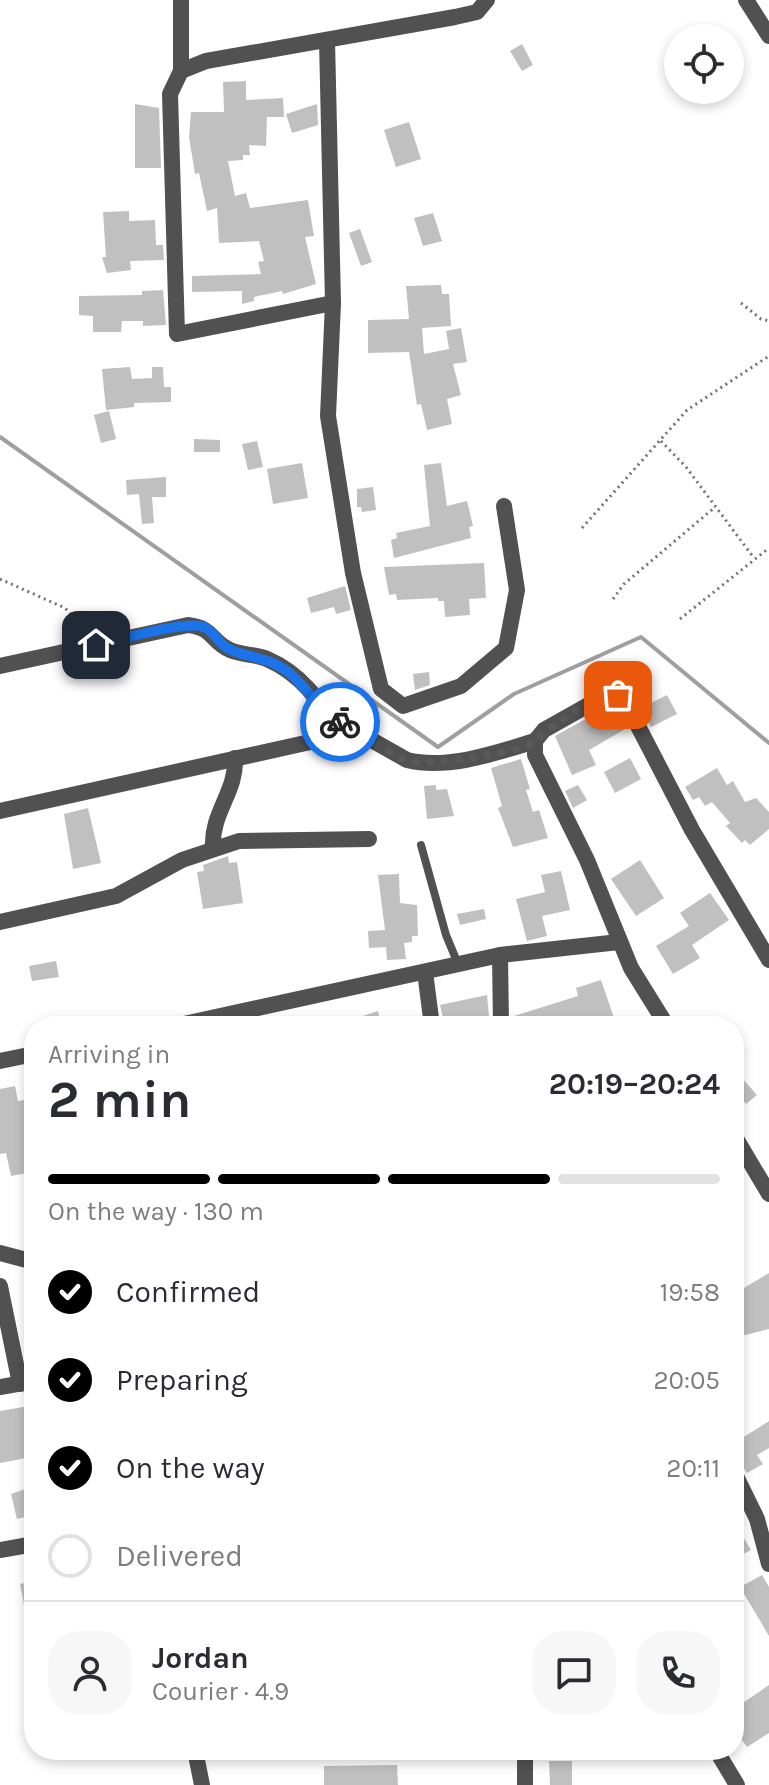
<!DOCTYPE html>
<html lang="en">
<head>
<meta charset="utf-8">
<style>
	:root { --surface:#fff; --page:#f7f7f7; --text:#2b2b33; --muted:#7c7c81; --line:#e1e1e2; --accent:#000 }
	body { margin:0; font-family:Karla,sans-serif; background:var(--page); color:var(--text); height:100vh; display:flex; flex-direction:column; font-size:30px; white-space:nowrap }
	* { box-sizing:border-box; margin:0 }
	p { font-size:26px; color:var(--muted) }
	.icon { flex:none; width:44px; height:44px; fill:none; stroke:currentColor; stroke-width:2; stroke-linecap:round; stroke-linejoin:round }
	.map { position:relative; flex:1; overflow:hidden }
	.panel { position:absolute; left:24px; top:1016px; width:720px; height:744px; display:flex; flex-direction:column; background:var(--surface); border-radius:32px; box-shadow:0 4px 12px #0003 }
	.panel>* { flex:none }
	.controls { position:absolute; left:664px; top:24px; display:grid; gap:16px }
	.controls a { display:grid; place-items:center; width:80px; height:80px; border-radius:50%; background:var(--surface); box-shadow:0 4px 12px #0003; font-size:40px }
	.pin { position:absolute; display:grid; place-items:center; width:68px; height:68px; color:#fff; margin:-34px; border-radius:16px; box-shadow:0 4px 12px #0006 }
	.courier { position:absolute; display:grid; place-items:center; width:80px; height:80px; margin:-40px; border:6px solid #1a73e8; border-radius:50%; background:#fff; color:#222; box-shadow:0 2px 10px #0007 }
	.head em { font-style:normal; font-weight:700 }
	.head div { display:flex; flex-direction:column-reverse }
	.head { display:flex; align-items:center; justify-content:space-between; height:136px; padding:0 24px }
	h1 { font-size:52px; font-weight:700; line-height:60px }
	.bar { display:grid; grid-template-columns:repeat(4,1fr); gap:12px 8px; align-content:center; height:96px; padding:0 24px }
	.bar i { height:10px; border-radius:6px; background:var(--line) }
	.bar .active { background:var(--accent) }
	.bar p { grid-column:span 4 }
	.line { display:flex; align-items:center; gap:20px; padding:0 24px; border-top:2px solid var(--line) }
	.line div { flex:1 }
	.round { display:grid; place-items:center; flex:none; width:84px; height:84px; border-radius:32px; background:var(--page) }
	ol { padding:0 24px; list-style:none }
	li { display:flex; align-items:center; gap:24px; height:88px }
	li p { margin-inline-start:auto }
	li .icon { padding:8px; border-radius:50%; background:var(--accent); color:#fff; stroke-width:4 }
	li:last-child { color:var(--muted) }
	li i { width:44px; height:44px; border:4px solid var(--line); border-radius:50% }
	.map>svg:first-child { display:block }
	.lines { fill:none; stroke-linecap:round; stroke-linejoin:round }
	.stream { stroke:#9f9f9f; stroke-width:4 }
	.building { fill:#c0c0c0 }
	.path { stroke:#737373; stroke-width:3; stroke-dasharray:2 4; stroke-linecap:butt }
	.service { stroke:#515151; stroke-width:8 }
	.minor { stroke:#515151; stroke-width:16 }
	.done { stroke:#595959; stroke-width:8; stroke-dasharray:0 14.4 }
	.route { stroke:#1a73e8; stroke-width:10 }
</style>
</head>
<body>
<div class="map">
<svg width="769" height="1785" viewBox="0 0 769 1785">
	<rect width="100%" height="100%" fill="#fff"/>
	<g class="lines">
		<path class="stream" d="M0 437 438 747 514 694 641 637 769 743"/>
	</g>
	<g class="building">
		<path d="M522 44 533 65 522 71 510 51Z"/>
		<path d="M246 81V100L283 98 284 117H267L266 146 249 145 250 155H243V160L228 161 235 196 246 193 250 208 308 200 314 236 305 237 316 284 283 294 282 291 254 297V301L242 304V291L192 292V276L261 274 258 262 264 261 259 241 219 243 217 208 207 211 199 173 195 174 189 137 191 112H224L223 82Z"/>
		<path d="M135 104 159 108 161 168H135Z"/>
		<path d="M317 104 318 125 292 133 286 114Z"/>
		<path d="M409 122 421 159 396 167 384 130Z"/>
		<path d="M129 211V221L155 220 156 245H163L164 260 130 261 131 270 107 273 102 257H106L103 212Z"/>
		<path d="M433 213 442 241 423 246 414 218Z"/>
		<path d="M360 229 372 262 361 266 349 233Z"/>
		<path d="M441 285 442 294H449L451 326 422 328 424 354 449 349 446 331 461 328 467 362 453 364 461 395 447 399 452 424 427 430 421 404 417 405 409 352 368 353V320L409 319 406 286Z"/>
		<path d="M163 290 166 325 143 326V321H122L121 332H93V316L79 315V296L142 295V291Z"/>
		<path d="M130 367 132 379 152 378V367H163L164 387H171V402L134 403V407L106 410 102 369Z"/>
		<path d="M109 411 116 439 101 443 94 415Z"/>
		<path d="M194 439 220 440V452H194Z"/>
		<path d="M257 441 263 467 248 470 242 444Z"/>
		<path d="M302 463 308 498 273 504 267 469Z"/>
		<path d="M441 463 447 506 467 501 473 526 469 527 471 538 394 558 391 540 397 538 396 533 430 526 424 465Z"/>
		<path d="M166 477V497H152L154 523 142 524 139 494 127 495 126 480Z"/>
		<path d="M373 487 376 510 362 512 361 507H357V489Z"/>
		<path d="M484 563 486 598 469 599 470 615 445 617 444 601H438V598L397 600 396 594 389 595 384 567Z"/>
		<path d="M345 586 351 610 336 614 334 607 311 613 307 598Z"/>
		<path d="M429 672 430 685 415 690 413 674Z"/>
		<path d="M667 695 677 714 651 727 641 708Z"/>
		<path d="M609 706 627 728 589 750 596 765 572 775 555 736Z"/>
		<path d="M630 758 641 779 615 793 604 772Z"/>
		<path d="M521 759 530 789 526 790 533 812 539 810 548 838 513 847 498 808 502 806 491 768Z"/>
		<path d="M717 768 727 785 733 781 745 802 756 798 769 812V829L750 845 745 840 742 843 726 826 730 823 712 802 705 806 699 797 693 800 685 787Z"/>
		<path d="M436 785V790L447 789 454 816 427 819 424 786Z"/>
		<path d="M578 785 587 800 573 808 565 791Z"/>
		<path d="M88 808 101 863 73 869 64 814Z"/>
		<path d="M228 856 229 863 237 862 243 903 203 909 197 872 204 871 203 865Z"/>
		<path d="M640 860 664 898 636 916 611 879Z"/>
		<path d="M561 871 570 910 542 916 547 936 527 941 516 899 545 892 541 875Z"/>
		<path d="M399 874 400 903 417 905 418 936H412V942L404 943 406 959 387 960 386 947 369 948 368 931 385 930 378 875Z"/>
		<path d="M710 893 729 920 692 945 700 958 673 974 656 946 689 926 680 913Z"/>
		<path d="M484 909 486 919 460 925 457 914Z"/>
		<path d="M56 961 59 977 32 981 29 966Z"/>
		<path d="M601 980 614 1018 588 1026 587 1021 572 1026H518L514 1016 578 996 576 988Z"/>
		<path d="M487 995 490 1026H445L440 1005Z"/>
		<path d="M378 1011 381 1026H339V1024Z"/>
		<path d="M734 1069 757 1095 746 1104 734 1091Z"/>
		<path d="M15 1086 18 1101 34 1098V1154L28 1155 32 1172 11 1176 6 1153 0 1154V1089Z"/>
		<path d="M769 1273V1329L734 1338V1294Z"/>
		<path d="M29 1406 34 1431 32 1457 0 1463V1411Z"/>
		<path d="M769 1421V1448L757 1455 763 1464 747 1473 734 1453 743 1448 739 1440Z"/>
		<path d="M31 1487 34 1515 17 1519 11 1494Z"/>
		<path d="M734 1522 751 1550 739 1556 734 1546Z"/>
		<path d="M762 1575 769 1587V1636L740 1587Z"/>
		<path d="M34 1581V1625H28L20 1584Z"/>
		<path d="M769 1685V1733L747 1747 734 1729V1709Z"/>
		<path d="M549 1761H572V1785H550Z"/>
		<path d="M397 1765 398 1785H324V1766Z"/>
	</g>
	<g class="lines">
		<g class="path">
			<path d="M741 303 761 319 769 321"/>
			<path d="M661 441 686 467 754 558"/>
			<path d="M582 528 687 410 769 356"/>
			<path d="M0 579 65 608 88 631"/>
			<path d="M613 599 624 584 714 508"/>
			<path d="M680 619 769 548"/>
		</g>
		<path class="service" d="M421 845 446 935 458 964"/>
		<g class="minor">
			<path d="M181 0V71"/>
			<path d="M746 0 769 36"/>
			<path d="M327 40 333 303 328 416 353 573 381 689 403 706 461 686 506 648 517 590 504 506"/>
			<path d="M333 303 177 334 170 94 181 71 206 61 455 17 477 12 487 0"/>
			<path d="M0 666 188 625C214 628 210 641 230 650 241 655 255 654 267 659 297 672 325 701 332 732L328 738 0 811"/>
			<path d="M329 716 407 760C448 770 496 753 535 741"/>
			<path d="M213 847C211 813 237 791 235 758"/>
			<path d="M0 922 116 896 182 860 239 841 369 839"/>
			<path d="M500 955 501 1026"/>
			<path d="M425 972 432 1026"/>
			<path d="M175 1026 500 955 619 942"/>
			<path d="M667 1026 631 968 587 860 535 755V741L544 730 608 694 625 701 692 830 769 960"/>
			<path d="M0 1061 34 1054"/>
			<path d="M734 1135 769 1194"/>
			<path d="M0 1253 34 1262"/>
			<path d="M0 1286 20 1384"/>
			<path d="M0 1387 34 1381"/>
			<path d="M734 1472 757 1519 769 1564"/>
			<path d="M0 1550 34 1544"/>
			<path d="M195 1750 202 1785"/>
			<path d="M525 1750V1785"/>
			<path d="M716 1750 737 1785"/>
		</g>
	</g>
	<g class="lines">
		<path class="done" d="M340 722C364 732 384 753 409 761 426 766 522 753 535 741 553 726 592 693 618 695"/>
		<path class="route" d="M96 645C117 641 190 618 206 628 215 633 219 644 229 649 248 658 268 657 287 671 306 685 319 712 340 722"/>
	</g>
</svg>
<div class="controls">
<a><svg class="icon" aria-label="locate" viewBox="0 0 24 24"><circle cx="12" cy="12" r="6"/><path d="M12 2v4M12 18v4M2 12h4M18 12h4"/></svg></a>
</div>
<div class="pin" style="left:618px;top:695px;background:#ea580c"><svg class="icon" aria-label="bag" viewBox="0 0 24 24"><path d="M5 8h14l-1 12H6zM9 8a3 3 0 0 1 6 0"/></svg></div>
<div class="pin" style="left:96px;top:645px;background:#1f2937"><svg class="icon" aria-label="home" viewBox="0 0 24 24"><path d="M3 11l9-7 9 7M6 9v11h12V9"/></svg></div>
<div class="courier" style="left:340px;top:722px"><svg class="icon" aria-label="bike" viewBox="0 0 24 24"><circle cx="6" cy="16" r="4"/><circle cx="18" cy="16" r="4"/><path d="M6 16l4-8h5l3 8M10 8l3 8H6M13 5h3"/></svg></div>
<section class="panel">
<div class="head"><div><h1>2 min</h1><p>Arriving in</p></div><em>20:19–20:24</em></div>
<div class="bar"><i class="active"></i><i class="active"></i><i class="active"></i><i></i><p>On the way · 130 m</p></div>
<ol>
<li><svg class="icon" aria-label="check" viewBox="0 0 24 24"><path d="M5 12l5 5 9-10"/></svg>Confirmed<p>19:58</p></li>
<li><svg class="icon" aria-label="check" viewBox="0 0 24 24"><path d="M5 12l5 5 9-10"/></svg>Preparing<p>20:05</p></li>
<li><svg class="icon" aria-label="check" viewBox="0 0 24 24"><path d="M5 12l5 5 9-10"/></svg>On the way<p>20:11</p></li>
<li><i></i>Delivered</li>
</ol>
<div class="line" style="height:144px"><a class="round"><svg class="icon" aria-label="person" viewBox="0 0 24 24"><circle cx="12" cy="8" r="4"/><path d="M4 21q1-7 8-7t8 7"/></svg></a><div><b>Jordan</b><p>Courier · 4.9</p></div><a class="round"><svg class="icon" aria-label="chat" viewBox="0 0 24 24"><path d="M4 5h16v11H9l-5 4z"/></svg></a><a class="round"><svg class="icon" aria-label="phone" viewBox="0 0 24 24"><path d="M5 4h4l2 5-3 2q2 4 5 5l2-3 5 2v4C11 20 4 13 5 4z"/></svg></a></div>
</section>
</div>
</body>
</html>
